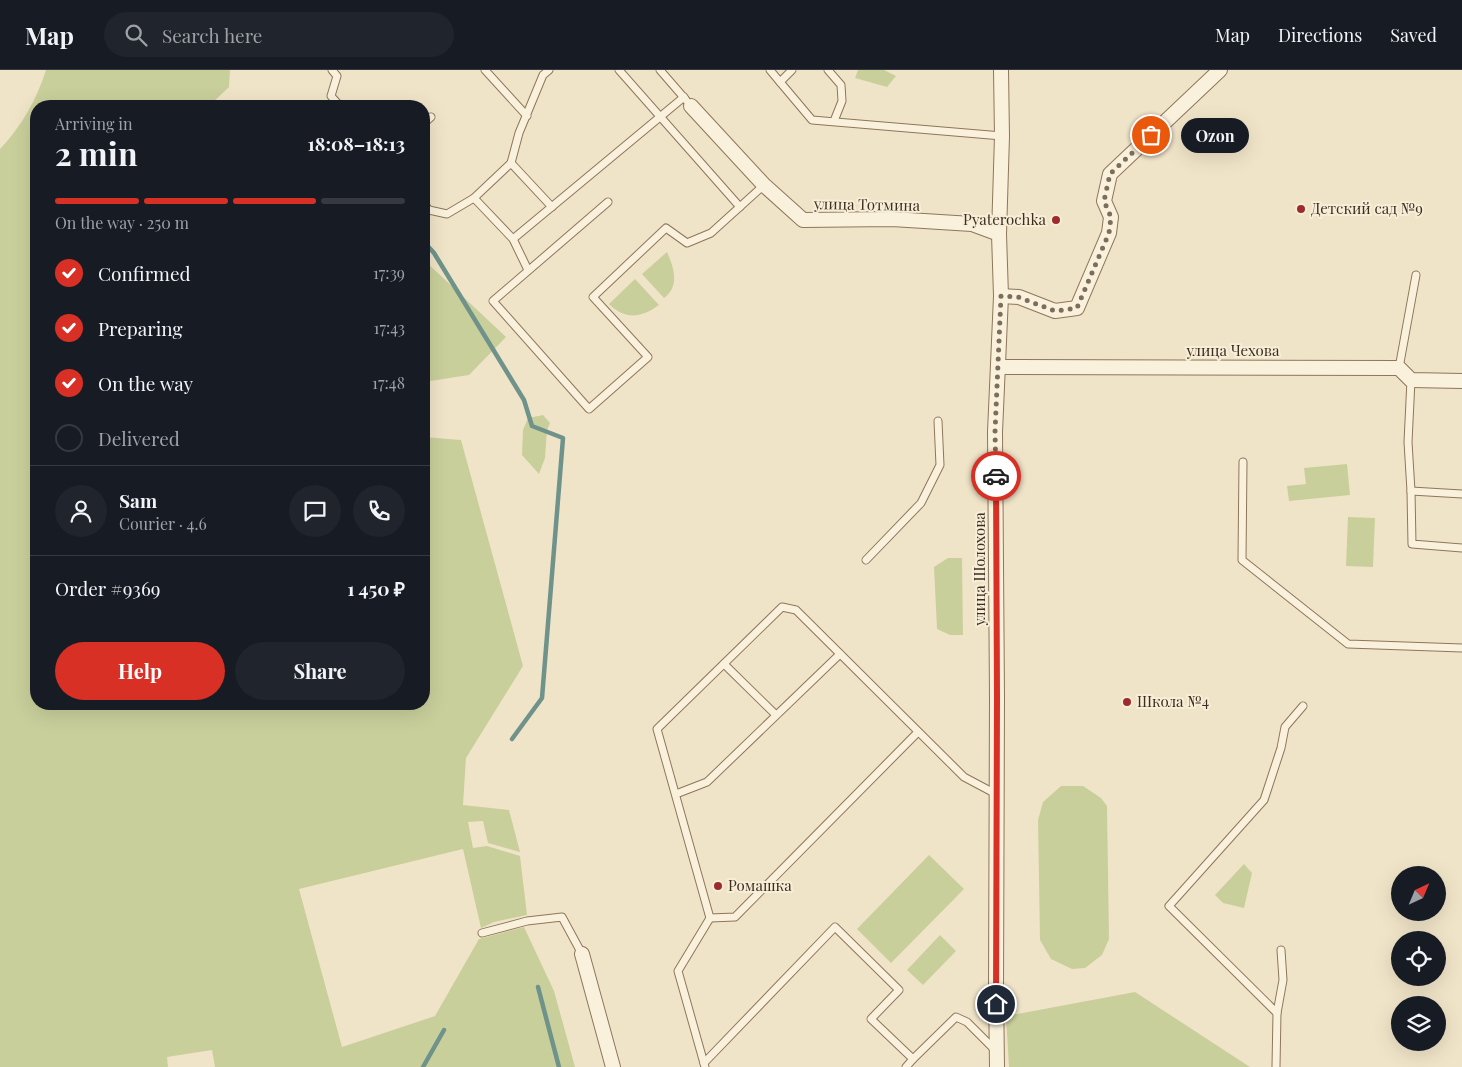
<!DOCTYPE html>
<html lang="en">
<head>
<meta charset="utf-8">
<style>
	:root { --surface:#171b24; --page:#20242c; --text:#f1f3f6; --muted:#9ea1a6; --line:#363941; --accent:#d93025 }
	body { margin:0; font-family:"Playfair Display",serif; background:var(--page); color:var(--text); height:100vh; display:flex; flex-direction:column; font-size:19px; white-space:nowrap }
	* { box-sizing:border-box; margin:0 }
	p { font-size:16px; color:var(--muted) }
	.icon { flex:none; width:28px; height:28px; fill:none; stroke:currentColor; stroke-width:2; stroke-linecap:round; stroke-linejoin:round }
	.map { position:relative; flex:1; overflow:hidden }
	.panel { position:absolute; left:30px; top:30px; width:400px; height:610px; display:flex; flex-direction:column; background:var(--surface); border-radius:20px; box-shadow:0 5px 20px #0002 }
	.panel>* { flex:none }
	.needle { width:32px; rotate:44deg }
	.tools { position:absolute; left:1391px; top:796px; display:grid; gap:10px }
	.tools a { display:grid; place-items:center; width:55px; height:55px; border-radius:50%; background:var(--surface); box-shadow:0 5px 20px #0002; font-size:25px }
	.pin { position:absolute; display:grid; place-items:center; width:42px; height:42px; color:#fff; margin:-21px; border:2px solid #fff; border-radius:50%; box-shadow:0 1px 5px #0007 }
	.courier { position:absolute; display:grid; place-items:center; width:50px; height:50px; margin:-25px; border:4px solid #d93025; border-radius:50%; background:#fff; color:#222; box-shadow:0 1px 6px #0007 }
	.bubble { position:absolute; height:35px; border-radius:18px; background:var(--surface); box-shadow:0 5px 20px #0002; font-size:16px; font-weight:700; line-height:35px; text-align:center }
	.headline em { font-style:normal; font-weight:700 }
	.headline div { display:flex; flex-direction:column-reverse }
	.headline { display:flex; align-items:center; justify-content:space-between; height:85px; padding:0 25px }
	h1 { font-size:32px; font-weight:700; line-height:38px }
	.bar { display:grid; grid-template-columns:repeat(4,1fr); gap:8px 5px; align-content:center; height:60px; padding:0 25px }
	.bar i { height:6px; border-radius:4px; background:var(--line) }
	.bar .on { background:var(--accent) }
	.bar p { grid-column:span 4 }
	.line { display:flex; align-items:center; gap:12px; padding:0 25px; border-top:1px solid var(--line) }
	.line div { flex:1 }
	.round { display:grid; place-items:center; flex:none; width:52px; height:52px; border-radius:26px; background:var(--page) }
	ol { padding:0 25px; list-style:none }
	li { display:flex; align-items:center; gap:15px; height:55px }
	li p { margin-inline-start:auto }
	li .icon { padding:5px; border-radius:50%; background:var(--accent); color:#fff; stroke-width:4 }
	li:last-child { color:var(--muted) }
	li i { width:28px; height:28px; border:2px solid var(--line); border-radius:50% }
	.cta { display:flex; gap:10px; margin-top:auto; padding:10px 25px }
	.cta a { flex:1; height:58px; border-radius:30px; background:var(--accent); color:#fff; font-size:20px; font-weight:700; line-height:58px; text-align:center }
	.cta a+a { background:var(--page); color:var(--text) }
	header { display:flex; align-items:center; gap:30px; box-sizing:border-box; height:70px; padding:0 25px; background:var(--surface); border-bottom:1px solid var(--line) }
	header strong { font-size:24px }
	nav { display:flex; gap:28px; margin-inline-start:auto; font-size:18px }
	.search { width:350px; height:45px; background:var(--page); display:flex; align-items:center; gap:12px; box-sizing:border-box; padding:0 18px; border-radius:28px; color:var(--muted); font-size:19px }
	.map>svg:first-child { display:block }
	.green { fill:#c9cf9b }
	.lines { fill:none; stroke-linecap:round; stroke-linejoin:round }
	.stream { stroke:#6f938a; stroke-width:4.5 }
	.lane-casing { stroke:#8d765c; stroke-width:9 }
	.street-casing { stroke:#8d765c; stroke-width:16 }
	.lane { stroke:#faf1dc; stroke-width:7 }
	.street { stroke:#faf1dc; stroke-width:14 }
	.done { stroke:#7c6e5b; stroke-width:5; stroke-dasharray:0 9 }
	.route { stroke:#d93025; stroke-width:6 }
	.poi-dot { fill:#9e2a2b; stroke:#f7eed8; stroke-width:2 }
	.labels { text-anchor:middle; stroke-width:4; stroke-linejoin:round; paint-order:stroke }
	.street-label { font-size:15px; fill:#3d2e20; stroke:#f7eed8 }
	.poi-label { font-size:15px; fill:#3d2e20; stroke:#f7eed8; text-anchor:start }
</style>
</head>
<body>
<header>
<strong>Map</strong>
<div class="search"><svg class="icon" aria-label="search" viewBox="0 0 24 24"><circle cx="10" cy="10" r="6"/><path d="M15 15l6 6"/></svg>Search here</div>
<nav><a>Map</a><a>Directions</a><a>Saved</a></nav>
</header>
<div class="map">
<svg width="1462" height="997" viewBox="0 0 1462 997">
	<rect width="100%" height="100%" fill="#f0e4c8"/>
	<g class="green">
		<path d="M46 0H230L229 17 209 36H36V634H424V367L461 370 523 596 466 688 463 735 509 740 520 782 488 773 483 751 468 752 473 778 487 776 520 786 527 845 494 852 481 858 463 779 299 819 342 977 435 946 479 869 524 857 554 921 575 997H215L212 980 167 987 168 997H0V79C21 57 37 29 46 0Z"/>
		<path d="M858 0H884L896 6 887 17 855 8Z"/>
		<path d="M667 182C674 198 680 216 664 228L642 204Z"/>
		<path d="M424 190 506 267 469 305 424 312Z"/>
		<path d="M635 209 659 235C641 248 625 250 609 234Z"/>
		<path d="M543 345 550 353 547 360 545 388 539 404 522 385 523 360 528 348Z"/>
		<path d="M1347 394 1350 425 1289 431 1287 416 1306 414 1304 398Z"/>
		<path d="M1348 447 1375 448 1373 497 1346 496Z"/>
		<path d="M948 488H962L963 565H950L937 559 934 497Z"/>
		<path d="M1061 716H1083L1101 728 1107 736 1109 869 1102 885 1085 898 1072 899 1051 889 1040 870 1038 750 1043 732Z"/>
		<path d="M929 785 964 819 891 893 857 859Z"/>
		<path d="M1244 794 1252 803 1244 838 1223 833 1215 825Z"/>
		<path d="M940 865 956 881 923 915 907 900Z"/>
		<path d="M1135 922 1250 997H1009L1006 946Z"/>
	</g>
	<g class="lines">
		<g class="stream">
			<path d="M424 172 434 183 524 330 532 356 563 368 542 628 512 669"/>
			<path d="M538 917 559 997"/>
			<path d="M423 997 444 960"/>
		</g>
		<g class="lane-casing">
			<g id="lane">
				<path d="M332 0 337 6 331 26 340 36"/>
				<path d="M485 0 527 46"/>
				<path d="M619 0 740 137"/>
				<path d="M660 0 686 30"/>
				<path d="M770 0 780 12 792 0"/>
				<path d="M828 0 841 15 842 31 834 51"/>
				<path d="M780 12 812 50 1002 66"/>
				<path d="M424 53 431 47"/>
				<path d="M511 93 519 63 543 5 549 0"/>
				<path d="M608 132 493 231 589 339 648 287 593 227 666 158 687 173 711 163 764 115"/>
				<path d="M424 134 429 140 447 144 474 128"/>
				<path d="M513 169 684 27"/>
				<path d="M528 200 513 169 474 128 511 93 552 137"/>
				<path d="M1399 298 1416 205"/>
				<path d="M1411 310 1408 372 1411 421 1462 424"/>
				<path d="M1243 392 1242 490 1348 574 1462 578"/>
				<path d="M1411 421 1412 474 1462 478"/>
				<path d="M866 490 921 433 940 395 938 351"/>
				<path d="M724 594 776 645"/>
				<path d="M676 724 707 712 840 584"/>
				<path d="M710 848 735 847 918 662"/>
				<path d="M482 863 527 851 562 847 582 884"/>
				<path d="M1277 943 1283 910 1281 880"/>
				<path d="M704 993 835 857 899 920 871 949 913 989 956 947 967 952 996 981"/>
				<path d="M705 997 678 901 710 848 657 659 782 537 796 540 964 707 996 724"/>
				<path d="M906 997 913 989"/>
				<path d="M1276 997 1277 943 1169 836 1264 730 1281 678 1285 657 1303 636"/>
			</g>
		</g>
		<g class="street-casing">
			<g id="street">
				<path d="M691 36 764 115 803 150 892 149 972 154 999 164"/>
				<path d="M1001 226 1019 227 1055 241 1077 238 1109 163 1111 147 1104 131 1110 104 1220 0"/>
				<path d="M998 297 1399 298 1411 310 1462 311"/>
				<path d="M582 884 613 997"/>
				<path d="M997 997 996 918 997 628 995 362 1001 226 999 164 1002 66 1001 0"/>
			</g>
		</g>
		<use href="#lane" class="lane"/>
		<use href="#street" class="street"/>
	</g>
	<g class="lines">
		<path class="done" d="M996 406 995 362 1001 226 1018 227 1055 241 1077 238 1109 163 1111 147 1104 131 1110 104 1151 65"/>
		<path class="route" d="M996 406 997 628 996 934"/>
	</g>
	<g class="poi-dot">
		<circle cx="1301" cy="139" r="5"/>
		<circle cx="1056" cy="150" r="5"/>
		<circle cx="1127" cy="632" r="5"/>
		<circle cx="718" cy="816" r="5"/>
	</g>
	<g class="labels">
		<g class="street-label">
			<text transform="translate(867 135) rotate(1)" y="5">улица Тотмина</text>
			<text x="1233" y="286">улица Чехова</text>
			<text transform="translate(980 499) rotate(-90)" y="5">улица Шолохова</text>
		</g>
		<g class="poi-label">
			<text x="1311" y="144">Детский сад №9</text>
			<text x="1046" y="155" text-anchor="end">Pyaterochka</text>
			<text x="1137" y="637">Школа №4</text>
			<text x="728" y="821">Ромашка</text>
		</g>
	</g>
</svg>
<div class="tools">
<a><svg class="needle" viewBox="-14 -14 28 28"><path d="M0-13l5 13h-10z" fill="#e53935"/><path d="M0 13l5-13h-10z" fill="#9ea1a6"/></svg></a>
<a><svg class="icon" aria-label="locate" viewBox="0 0 24 24"><circle cx="12" cy="12" r="6"/><path d="M12 2v4M12 18v4M2 12h4M18 12h4"/></svg></a>
<a><svg class="icon" aria-label="layers" viewBox="0 0 24 24"><path d="M12 4l9 5-9 5-9-5zM3 14l9 5 9-5"/></svg></a>
</div>
<div class="pin" style="left:1151px;top:65px;background:#ea580c"><svg class="icon" aria-label="bag" viewBox="0 0 24 24"><path d="M5 8h14l-1 12H6zM9 8a3 3 0 0 1 6 0"/></svg></div>
<div class="pin" style="left:996px;top:934px;background:#1f2937"><svg class="icon" aria-label="home" viewBox="0 0 24 24"><path d="M3 11l9-7 9 7M6 9v11h12V9"/></svg></div>
<div class="courier" style="left:996px;top:406px"><svg class="icon" aria-label="car" viewBox="0 0 24 24"><path d="M5 17H2v-5l4-1 3-4h7l3 4 3 1v5h-3M9 17h6M6 11h13"/><circle cx="7" cy="17" r="2"/><circle cx="17" cy="17" r="2"/></svg></div>
<div class="bubble" style="left:1181px;top:48px;width:68px">Ozon</div>
<section class="panel">
<div class="headline"><div><h1>2 min</h1><p>Arriving in</p></div><em>18:08–18:13</em></div>
<div class="bar"><i class="on"></i><i class="on"></i><i class="on"></i><i></i><p>On the way · 250 m</p></div>
<ol>
<li><svg class="icon" aria-label="check" viewBox="0 0 24 24"><path d="M5 12l5 5 9-10"/></svg>Confirmed<p>17:39</p></li>
<li><svg class="icon" aria-label="check" viewBox="0 0 24 24"><path d="M5 12l5 5 9-10"/></svg>Preparing<p>17:43</p></li>
<li><svg class="icon" aria-label="check" viewBox="0 0 24 24"><path d="M5 12l5 5 9-10"/></svg>On the way<p>17:48</p></li>
<li><i></i>Delivered</li>
</ol>
<div class="line" style="height:90px"><a class="round"><svg class="icon" aria-label="person" viewBox="0 0 24 24"><circle cx="12" cy="8" r="4"/><path d="M4 21q1-7 8-7t8 7"/></svg></a><div><b>Sam</b><p>Courier · 4.6</p></div><a class="round"><svg class="icon" aria-label="chat" viewBox="0 0 24 24"><path d="M4 5h16v11H9l-5 4z"/></svg></a><a class="round"><svg class="icon" aria-label="phone" viewBox="0 0 24 24"><path d="M5 4h4l2 5-3 2q2 4 5 5l2-3 5 2v4C11 20 4 13 5 4z"/></svg></a></div>
<div class="line" style="height:65px"><div>Order #9369</div><b>1 450 ₽</b></div>
<div class="cta"><a>Help</a><a>Share</a></div>
</section>
</div>
</body>
</html>
